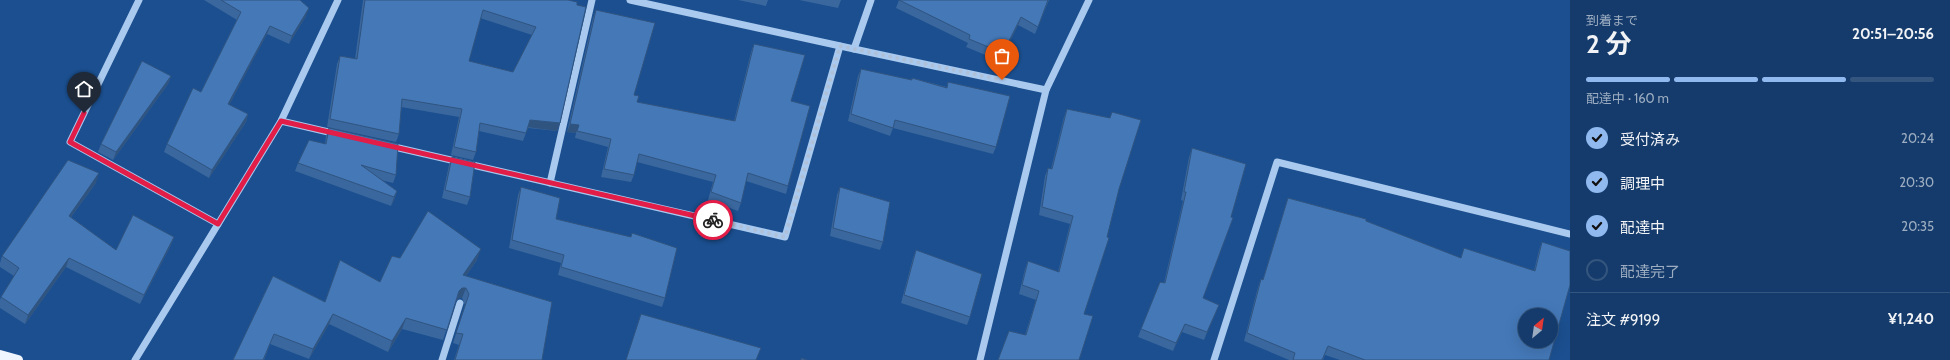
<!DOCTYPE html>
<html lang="ja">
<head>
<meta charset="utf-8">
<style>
	:root { --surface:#143b6b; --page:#214673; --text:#f1f3f6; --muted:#9dadc1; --line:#33557e; --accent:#90b9f0 }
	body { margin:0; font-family:Cabin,"Noto Sans JP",sans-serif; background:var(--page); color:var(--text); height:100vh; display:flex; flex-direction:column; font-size:15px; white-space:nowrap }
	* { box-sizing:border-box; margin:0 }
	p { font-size:13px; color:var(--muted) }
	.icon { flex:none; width:22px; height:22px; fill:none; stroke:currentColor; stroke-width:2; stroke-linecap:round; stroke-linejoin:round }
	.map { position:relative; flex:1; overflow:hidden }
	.panel { display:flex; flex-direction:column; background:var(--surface); width:380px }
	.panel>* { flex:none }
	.needle { width:26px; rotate:29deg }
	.tools { position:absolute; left:1518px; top:308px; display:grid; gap:8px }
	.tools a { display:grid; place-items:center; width:40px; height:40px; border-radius:50%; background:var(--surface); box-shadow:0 4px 16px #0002,0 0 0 1px var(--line); font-size:20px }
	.pin { position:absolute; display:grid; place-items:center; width:34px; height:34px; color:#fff; margin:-41px -17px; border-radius:50% 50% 50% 0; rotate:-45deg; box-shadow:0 0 4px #0007 }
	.pin .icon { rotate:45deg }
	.courier { position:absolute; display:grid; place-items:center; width:40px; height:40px; margin:-20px; border:3px solid #e11d48; border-radius:50%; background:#fff; color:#222; box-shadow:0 1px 5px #0007 }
	.overview em { font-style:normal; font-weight:700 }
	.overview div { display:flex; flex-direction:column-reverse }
	.overview { display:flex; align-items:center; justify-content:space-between; height:68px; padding:0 16px }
	h1 { font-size:26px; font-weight:700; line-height:30px }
	.bar { display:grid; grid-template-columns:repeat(4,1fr); gap:6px 4px; align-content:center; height:48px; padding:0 16px }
	.bar i { height:5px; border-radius:3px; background:var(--line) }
	.bar .on { background:var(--accent) }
	.bar p { grid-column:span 4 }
	.line { display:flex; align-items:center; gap:10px; padding:0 16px; border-top:1px solid var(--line) }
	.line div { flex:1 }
	ol { padding:0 16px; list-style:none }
	li { display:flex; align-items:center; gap:12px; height:44px }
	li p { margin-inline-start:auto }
	li .icon { padding:4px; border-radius:50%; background:var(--accent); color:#111; stroke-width:4 }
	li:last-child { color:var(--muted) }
	li i { width:22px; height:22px; border:2px solid var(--line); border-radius:50% }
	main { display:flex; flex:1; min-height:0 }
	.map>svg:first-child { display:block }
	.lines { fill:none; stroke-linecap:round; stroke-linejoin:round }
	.minor { stroke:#a9c9ee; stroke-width:7 }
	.major { stroke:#f0f6ff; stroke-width:10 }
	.wall { fill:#3a679d; fill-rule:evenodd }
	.shaded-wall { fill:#305480 }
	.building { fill:#4478b7; stroke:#305480; fill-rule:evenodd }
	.done { stroke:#afc1d8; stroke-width:4; stroke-dasharray:0 7.2 }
	.route { stroke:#e11d48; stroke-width:5 }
</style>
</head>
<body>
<main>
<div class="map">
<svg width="1570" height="360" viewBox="0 0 1570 360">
	<rect width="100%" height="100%" fill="#1b4f8f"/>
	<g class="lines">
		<g class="minor">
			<path d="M139 0 70 142 218 224"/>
			<path d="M630 0 854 49 871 0"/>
			<path d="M854 49 1046 90"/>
			<path d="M281 121 337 134"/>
			<path d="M390 146 785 237 840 46"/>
			<path d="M550 183 592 0"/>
			<path d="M135 360 281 121 338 0"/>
			<path d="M442 360 460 303"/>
			<path d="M980 360 1046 90 1089 0"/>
			<path d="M1214 360 1277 162 1570 234"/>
		</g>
		<path class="major" d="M0 355 18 360"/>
	</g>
	<g class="wall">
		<path d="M204 0H300L306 16 289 44 267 34 229 105 248 114 246 122 209 178 164 152 167 144 201 92 237 20Z"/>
		<path d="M363 0H568L560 123 557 131 528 128 523 141 479 131 476 152 473 160 451 155 459 117 401 107 399 134 396 142 327 127 337 64 340 56 355 59ZM480 18 532 35 513 72 469 61Z"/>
		<path d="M738 0H768L766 6Z"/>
		<path d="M799 0H841L838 8Z"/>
		<path d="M899 0H1049L1035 34 1018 25 1000 61 966 47 968 43 896 8Z"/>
		<path d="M596 10 637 102 734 121 751 52 754 44 791 101 788 186 786 194 746 181 741 203 738 211 708 200 713 182 637 162 634 175 631 182 601 177 608 147 575 138 576 133 567 132 593 18Z"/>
		<path d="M861 69 911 80 912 78 947 87 948 82 996 147 993 154 893 128 890 136 848 121 858 76Z"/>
		<path d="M171 76 168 84 113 160 98 152 101 144Z"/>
		<path d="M1067 109 1119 189 1084 314 1025 335 1036 300 1019 294 1025 269 1028 261 1058 272 1070 224 1039 215 1045 176 1048 168 1051 169 1064 117Z"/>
		<path d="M329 128 396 175 393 183 381 180 397 191 394 200 391 206 295 171 298 163 325 144 326 136Z"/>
		<path d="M1192 148 1203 298 1219 305 1204 340 1182 332 1173 351 1138 337 1141 329 1164 283 1183 201 1181 200 1189 157Z"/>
		<path d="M452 157 470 197 467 205 442 198 449 165Z"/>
		<path d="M96 183 71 217 116 250 174 237 170 247 140 304 66 267 25 324 0 308V300L1 297 14 276 0 267V263L2 256Z"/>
		<path d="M521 187 556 219 631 237 632 233 665 298 662 307 558 275 561 263 509 248 518 195Z"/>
		<path d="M840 187 883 242 880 250 830 236 837 195Z"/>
		<path d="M1288 198 1366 221 1461 258 1464 248 1534 271 1539 250 1542 242 1549 360H1340L1325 355 1323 360H1289L1244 341 1258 287 1261 279H1263Z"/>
		<path d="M916 250 970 317 967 325 901 303 913 258Z"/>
		<path d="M400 258 477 260 466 276 542 360H454L459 345 453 343 465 305 462 298H459L456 301 443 340 402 329 388 352 329 324 309 359 270 344 264 360H233L273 276 325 302 380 282Z"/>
	</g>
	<g class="shaded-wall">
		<path d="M309 8 306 16 289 44 292 36Z"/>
		<path d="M1021 17 1018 25 1000 61 1003 53Z"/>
		<path d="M270 26 267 34 225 113 228 104Z"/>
		<path d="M171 76 168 84 113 160 116 152Z"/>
		<path d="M248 114 246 122 209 178 212 170Z"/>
		<path d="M530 120 560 123 557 131 527 127Z"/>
		<path d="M570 124 579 125 576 133 567 132Z"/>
		<path d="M99 173 96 183 65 225 69 216Z"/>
		<path d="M397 191 394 200 391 206 394 197Z"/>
		<path d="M174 237 170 247 140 304 144 295Z"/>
		<path d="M481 249 477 260 459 286 463 275Z"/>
		<path d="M69 258 66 267 25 324 28 315Z"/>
		<path d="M462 288H466L462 298H459L455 301 459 291Z"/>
		<path d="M1219 305 1216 313 1204 340 1207 332Z"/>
		<path d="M333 314 329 324 309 359 313 349Z"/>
		<path d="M406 318 402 329 388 352 392 341Z"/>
		<path d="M1185 324 1182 332 1173 351 1176 343Z"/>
	</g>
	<g class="building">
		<path d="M221 0H300L309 8 292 36 270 26 228 104 248 114 212 170 167 144 193 88 201 92 241 12Z"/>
		<path d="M365 0H568L577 2V5L586 7 560 123 530 120 526 133 480 123 476 152 454 147 462 109 402 99 399 134 330 119 340 56 357 59ZM483 10 536 27 513 72 469 61Z"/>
		<path d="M899 0H1048L1038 27 1021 17 1003 53 969 39 970 35Z"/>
		<path d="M596 10 655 23 634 95 639 96 637 102 735 121 754 44 805 55 791 101 810 106 788 186 748 173 741 203 711 192 716 175 639 154 634 175 604 169 611 139 577 131 579 125 570 124Z"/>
		<path d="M142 61 171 76 116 152 101 144Z"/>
		<path d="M861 69 912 80V78L947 88 948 82 1010 96 996 147 895 120 893 128 851 114Z"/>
		<path d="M1067 109 1110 118 1112 112 1141 120 1119 189 1107 237 1109 238 1084 314 1093 316 1079 360H998L1009 331 1026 335 1039 291 1022 285 1028 261 1059 272 1073 216 1042 207 1048 168 1052 169Z"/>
		<path d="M329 128 398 144 396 175 361 165 397 191 394 197 298 163 309 140 326 144Z"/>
		<path d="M1192 148 1246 164 1231 217 1233 218 1203 298 1219 305 1207 332 1185 324 1176 343 1141 329 1160 282 1165 283 1186 192H1184Z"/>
		<path d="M452 157 475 162 470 197 445 190Z"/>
		<path d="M68 160 99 173 69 216 116 250 133 215 174 237 144 295 69 258 28 315 1 297 19 268 2 256Z"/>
		<path d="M521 187 560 198 556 219 631 237 632 233 677 248 665 298 561 267 564 255 512 240Z"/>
		<path d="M840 187 890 202 883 242 833 228Z"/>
		<path d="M1288 198 1366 219V221L1461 258 1464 248 1535 271 1542 242 1570 251V285L1549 360H1365L1328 346 1322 360H1293L1295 353 1247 333 1261 279 1263 280ZM1525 315H1551V341H1525Z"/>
		<path d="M428 211 481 249 463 275 552 302 542 360H455L463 334 456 333 469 294 466 288H462L459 291 447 330 406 318 392 341 333 314 313 349 274 334 263 360H233L273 276 325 302 340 260 380 282 392 256 400 258Z"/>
		<path d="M916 250 982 274 970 317 904 295Z"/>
		<path d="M641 314 761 348 756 360H626Z"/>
		<path d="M801 358 807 360H801Z"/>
	</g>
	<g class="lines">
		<path class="done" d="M713 220 785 237 840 46 1002 80"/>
		<path class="route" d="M84 113 70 142 218 224 281 121 713 220"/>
	</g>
</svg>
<div class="tools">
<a><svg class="needle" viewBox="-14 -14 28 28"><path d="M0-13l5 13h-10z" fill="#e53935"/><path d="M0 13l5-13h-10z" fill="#9dadc1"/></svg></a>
</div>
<div class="pin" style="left:1002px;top:80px;background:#ea580c"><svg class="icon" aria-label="bag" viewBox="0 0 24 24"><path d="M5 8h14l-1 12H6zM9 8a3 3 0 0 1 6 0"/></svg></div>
<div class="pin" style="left:84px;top:113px;background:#1f2937"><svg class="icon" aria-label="home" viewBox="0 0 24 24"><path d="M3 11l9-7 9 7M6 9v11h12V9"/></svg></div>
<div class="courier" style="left:713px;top:220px"><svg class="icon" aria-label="bike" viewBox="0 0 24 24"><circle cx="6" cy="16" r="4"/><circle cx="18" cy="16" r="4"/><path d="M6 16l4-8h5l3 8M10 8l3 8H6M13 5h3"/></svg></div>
</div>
<section class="panel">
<div class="overview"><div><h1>2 分</h1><p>到着まで</p></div><em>20:51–20:56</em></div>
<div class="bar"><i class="on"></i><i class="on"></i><i class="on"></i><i></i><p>配達中 · 160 m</p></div>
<ol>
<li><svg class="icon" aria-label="check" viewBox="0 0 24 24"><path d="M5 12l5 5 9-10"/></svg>受付済み<p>20:24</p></li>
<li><svg class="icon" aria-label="check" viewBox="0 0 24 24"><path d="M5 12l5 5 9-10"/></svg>調理中<p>20:30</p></li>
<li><svg class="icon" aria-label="check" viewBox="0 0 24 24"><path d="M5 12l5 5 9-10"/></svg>配達中<p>20:35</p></li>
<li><i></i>配達完了</li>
</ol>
<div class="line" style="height:52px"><div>注文 #9199</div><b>¥1,240</b></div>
</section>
</main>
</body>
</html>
